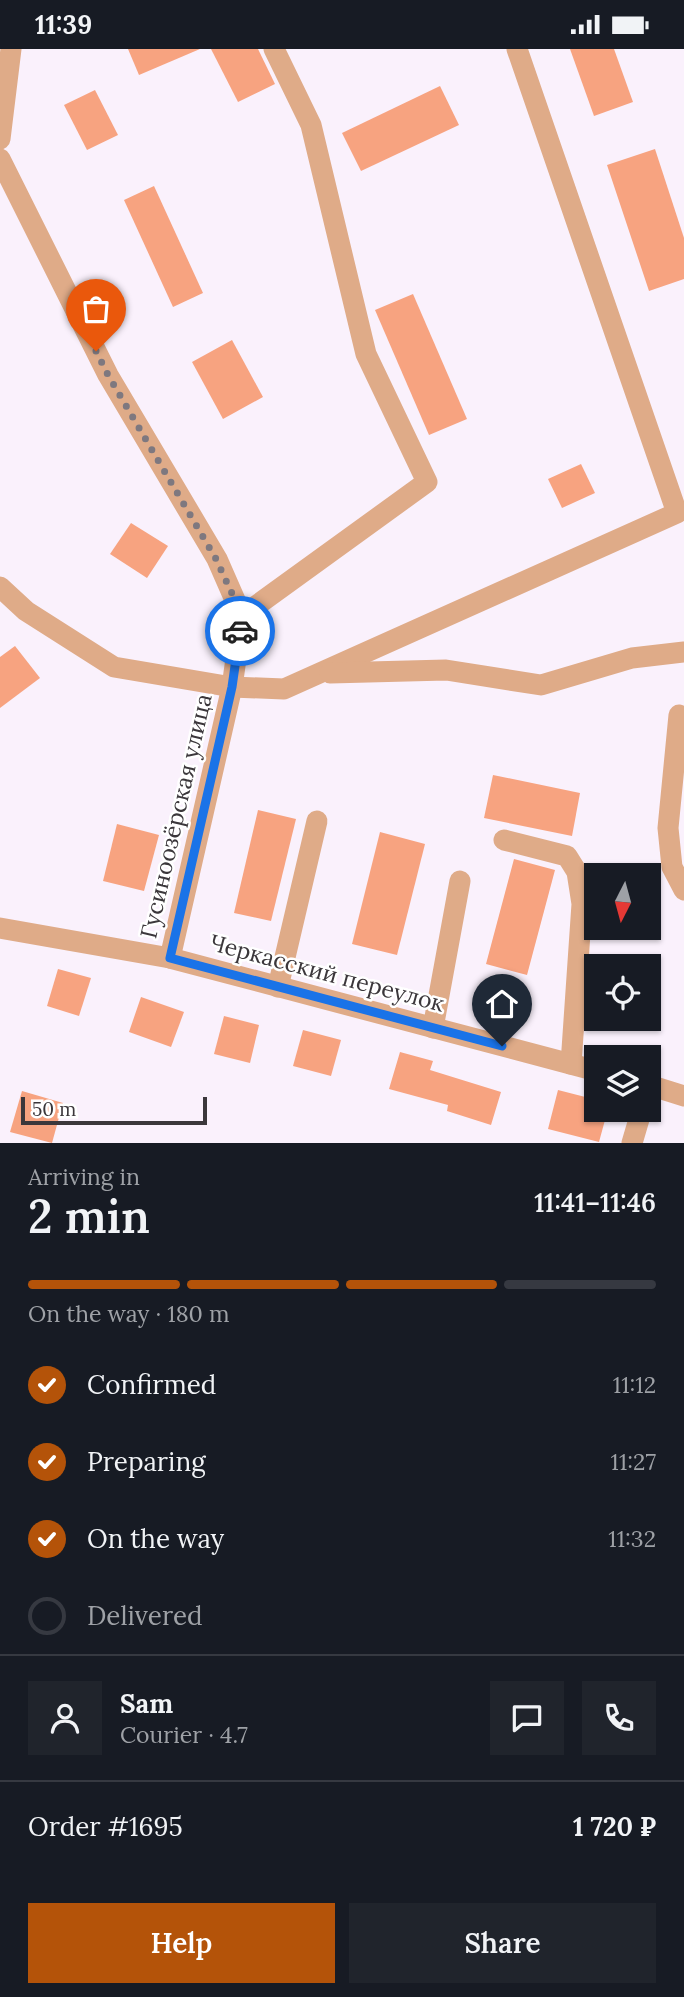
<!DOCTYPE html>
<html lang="en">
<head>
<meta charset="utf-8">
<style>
	:root { --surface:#171b24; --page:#20242c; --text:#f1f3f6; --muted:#9ea1a6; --line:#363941; --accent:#b45309 }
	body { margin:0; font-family:Lora,serif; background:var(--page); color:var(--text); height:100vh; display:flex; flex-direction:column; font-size:26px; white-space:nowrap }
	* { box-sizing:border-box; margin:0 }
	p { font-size:23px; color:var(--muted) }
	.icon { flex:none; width:38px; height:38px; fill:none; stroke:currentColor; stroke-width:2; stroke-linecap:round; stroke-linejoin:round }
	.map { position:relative; height:1094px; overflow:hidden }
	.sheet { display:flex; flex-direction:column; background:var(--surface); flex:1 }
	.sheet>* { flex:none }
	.needle { width:46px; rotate:186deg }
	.tools { position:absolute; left:584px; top:814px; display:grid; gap:14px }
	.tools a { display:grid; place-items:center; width:77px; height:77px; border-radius:0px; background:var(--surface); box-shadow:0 2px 5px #0004; font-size:35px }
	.scale { position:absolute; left:21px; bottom:18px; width:186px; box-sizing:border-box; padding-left:7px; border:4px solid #3b373b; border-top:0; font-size:19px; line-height:24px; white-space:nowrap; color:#3b373b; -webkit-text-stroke:5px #fff; paint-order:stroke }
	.pin { position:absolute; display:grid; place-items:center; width:60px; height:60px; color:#fff; margin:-72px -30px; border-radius:50% 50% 50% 0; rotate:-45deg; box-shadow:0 0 7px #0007 }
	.pin .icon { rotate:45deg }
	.courier { position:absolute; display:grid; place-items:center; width:70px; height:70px; margin:-35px; border:5px solid #1a73e8; border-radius:50%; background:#fff; color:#222; box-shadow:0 2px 9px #0007 }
	.headline em { font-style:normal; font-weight:600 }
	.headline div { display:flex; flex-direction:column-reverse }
	.headline { display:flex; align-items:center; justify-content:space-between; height:119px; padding:0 28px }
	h1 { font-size:46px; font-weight:600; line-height:52px }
	.bar { display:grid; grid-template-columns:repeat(4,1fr); gap:10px 7px; align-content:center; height:84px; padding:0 28px }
	.bar i { height:9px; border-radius:5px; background:var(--line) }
	.bar .on { background:var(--accent) }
	.bar p { grid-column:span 4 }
	.line { display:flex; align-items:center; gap:18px; padding:0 28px; border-top:2px solid var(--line) }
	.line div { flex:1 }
	.round { display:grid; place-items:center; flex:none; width:74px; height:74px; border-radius:0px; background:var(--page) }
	ol { padding:0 28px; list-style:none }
	li { display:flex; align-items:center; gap:21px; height:77px }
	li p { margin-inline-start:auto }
	li .icon { padding:7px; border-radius:50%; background:var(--accent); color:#fff; stroke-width:4 }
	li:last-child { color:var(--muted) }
	li i { width:38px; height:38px; border:4px solid var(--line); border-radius:50% }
	.button { display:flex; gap:14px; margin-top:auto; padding:14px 28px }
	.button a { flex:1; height:80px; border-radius:0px; background:var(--accent); color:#fff; font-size:28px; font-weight:600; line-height:80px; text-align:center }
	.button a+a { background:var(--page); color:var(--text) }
	.status { display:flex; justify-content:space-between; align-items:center; height:49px; padding:0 35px; background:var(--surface); direction:ltr }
	.status svg { height:19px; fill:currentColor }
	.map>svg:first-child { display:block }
	.building { fill:#f7a380 }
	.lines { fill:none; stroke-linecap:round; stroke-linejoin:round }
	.minor { stroke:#dfab88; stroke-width:21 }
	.done { stroke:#7e787f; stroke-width:7; stroke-dasharray:0 12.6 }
	.route { stroke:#1a73e8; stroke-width:9 }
	.labels { text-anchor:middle; stroke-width:5; stroke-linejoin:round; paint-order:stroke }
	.street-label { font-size:23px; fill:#3b373b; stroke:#fff }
</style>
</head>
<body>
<div class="status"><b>11:39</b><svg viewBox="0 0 49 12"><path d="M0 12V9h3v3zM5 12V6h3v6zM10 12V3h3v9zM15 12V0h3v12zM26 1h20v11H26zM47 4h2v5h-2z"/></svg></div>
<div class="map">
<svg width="684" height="1094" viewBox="0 0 684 1094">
	<rect width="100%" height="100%" fill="#faf1fc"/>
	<g class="building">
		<path d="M128 0H200L139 26Z"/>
		<path d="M211 0H258L275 35 238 53Z"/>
		<path d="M570 0H614L633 53 594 67Z"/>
		<path d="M440 37 459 76 361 122 342 84Z"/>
		<path d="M95 41 118 86 87 101 64 56Z"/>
		<path d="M655 100 684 189V230L649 242 607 116Z"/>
		<path d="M154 137 203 244 173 258 124 151Z"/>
		<path d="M413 245 467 370 429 386 375 261Z"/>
		<path d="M232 291 263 348 223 370 192 313Z"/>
		<path d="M581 415 595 444 562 459 548 430Z"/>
		<path d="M131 474 168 497 147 529 110 505Z"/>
		<path d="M15 597 40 629 0 659V608Z"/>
		<path d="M493 726 580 744 572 787 484 769Z"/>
		<path d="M258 761 296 770 271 872 234 864Z"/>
		<path d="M117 775 159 786 144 842 103 832Z"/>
		<path d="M380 783 425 795 397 906 352 895Z"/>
		<path d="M514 810 555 821 527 926 486 915Z"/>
		<path d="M58 920 91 929 79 967 47 957Z"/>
		<path d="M141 948 184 963 171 998 129 983Z"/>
		<path d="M224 967 259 976 250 1014 214 1005Z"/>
		<path d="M303 981 341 991 331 1027 293 1017Z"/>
		<path d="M400 1003 433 1012 430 1021 501 1043 491 1076 447 1062 448 1056 389 1040Z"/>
		<path d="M558 1041 597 1051V1060H608L599 1093 548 1080Z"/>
		<path d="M22 1042 63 1054 52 1094 10 1083Z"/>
	</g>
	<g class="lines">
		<g class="minor">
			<path d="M0 90 11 0"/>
			<path d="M0 110 108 326 217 510 242 567 232 638 170 909"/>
			<path d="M0 538 26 562 114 618 232 638 284 640 677 464 517 0"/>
			<path d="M242 567 427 433 366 305 311 76 274 0"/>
			<path d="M330 624 446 621 541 636 632 609 684 603"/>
			<path d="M679 666 668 779 672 818 684 841"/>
			<path d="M504 791 567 807 577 823 582 855 571 1015"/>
			<path d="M0 879 170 909 597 1022"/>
			<path d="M278 938 317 772"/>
			<path d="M433 979 460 832"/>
			<path d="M649 1036 684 1047"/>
			<path d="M632 1094 642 1060"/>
		</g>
	</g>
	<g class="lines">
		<path class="done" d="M96 302 108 326 216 510 242 566 240 582"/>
		<path class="route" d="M240 582 232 638 170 909 502 997"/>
	</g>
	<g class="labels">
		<g class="street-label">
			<text transform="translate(176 767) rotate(-77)" y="8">Гусиноозёрская улица</text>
			<text transform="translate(327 924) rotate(15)" y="8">Черкасский переулок</text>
		</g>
	</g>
</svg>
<div class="tools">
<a><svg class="needle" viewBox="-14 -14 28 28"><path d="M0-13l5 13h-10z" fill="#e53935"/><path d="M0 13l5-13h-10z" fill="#9ea1a6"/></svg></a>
<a><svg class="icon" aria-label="locate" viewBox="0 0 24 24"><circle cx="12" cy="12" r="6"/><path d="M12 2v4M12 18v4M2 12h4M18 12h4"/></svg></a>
<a><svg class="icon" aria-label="layers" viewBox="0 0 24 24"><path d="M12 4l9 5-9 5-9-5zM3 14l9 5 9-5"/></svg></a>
</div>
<div class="scale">50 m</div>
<div class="pin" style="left:96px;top:302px;background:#ea580c"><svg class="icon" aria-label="bag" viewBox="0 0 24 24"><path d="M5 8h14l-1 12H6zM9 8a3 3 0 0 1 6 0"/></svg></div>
<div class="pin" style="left:502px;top:997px;background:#1f2937"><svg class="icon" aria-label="home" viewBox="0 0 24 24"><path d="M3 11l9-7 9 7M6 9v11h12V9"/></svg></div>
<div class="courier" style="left:240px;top:582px"><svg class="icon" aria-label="car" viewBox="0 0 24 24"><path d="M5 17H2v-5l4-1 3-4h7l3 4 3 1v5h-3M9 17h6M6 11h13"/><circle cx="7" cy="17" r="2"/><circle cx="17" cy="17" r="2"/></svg></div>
</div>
<section class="sheet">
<div class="headline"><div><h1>2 min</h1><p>Arriving in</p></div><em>11:41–11:46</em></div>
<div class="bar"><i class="on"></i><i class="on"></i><i class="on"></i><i></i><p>On the way · 180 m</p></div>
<ol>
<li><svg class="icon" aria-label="check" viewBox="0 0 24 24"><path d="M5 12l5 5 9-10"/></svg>Confirmed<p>11:12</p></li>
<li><svg class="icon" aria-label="check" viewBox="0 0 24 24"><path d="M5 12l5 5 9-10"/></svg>Preparing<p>11:27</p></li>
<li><svg class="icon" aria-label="check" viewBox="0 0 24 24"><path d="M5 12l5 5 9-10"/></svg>On the way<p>11:32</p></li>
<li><i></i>Delivered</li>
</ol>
<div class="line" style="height:126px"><a class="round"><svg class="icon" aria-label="person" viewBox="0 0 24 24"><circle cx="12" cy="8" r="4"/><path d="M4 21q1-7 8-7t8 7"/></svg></a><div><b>Sam</b><p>Courier · 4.7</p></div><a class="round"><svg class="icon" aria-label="chat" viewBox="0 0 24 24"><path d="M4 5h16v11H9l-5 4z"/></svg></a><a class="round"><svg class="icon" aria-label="phone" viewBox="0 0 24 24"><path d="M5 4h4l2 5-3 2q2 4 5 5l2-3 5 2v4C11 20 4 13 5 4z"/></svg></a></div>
<div class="line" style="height:91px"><div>Order #1695</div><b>1 720 ₽</b></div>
<div class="button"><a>Help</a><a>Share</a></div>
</section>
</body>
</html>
